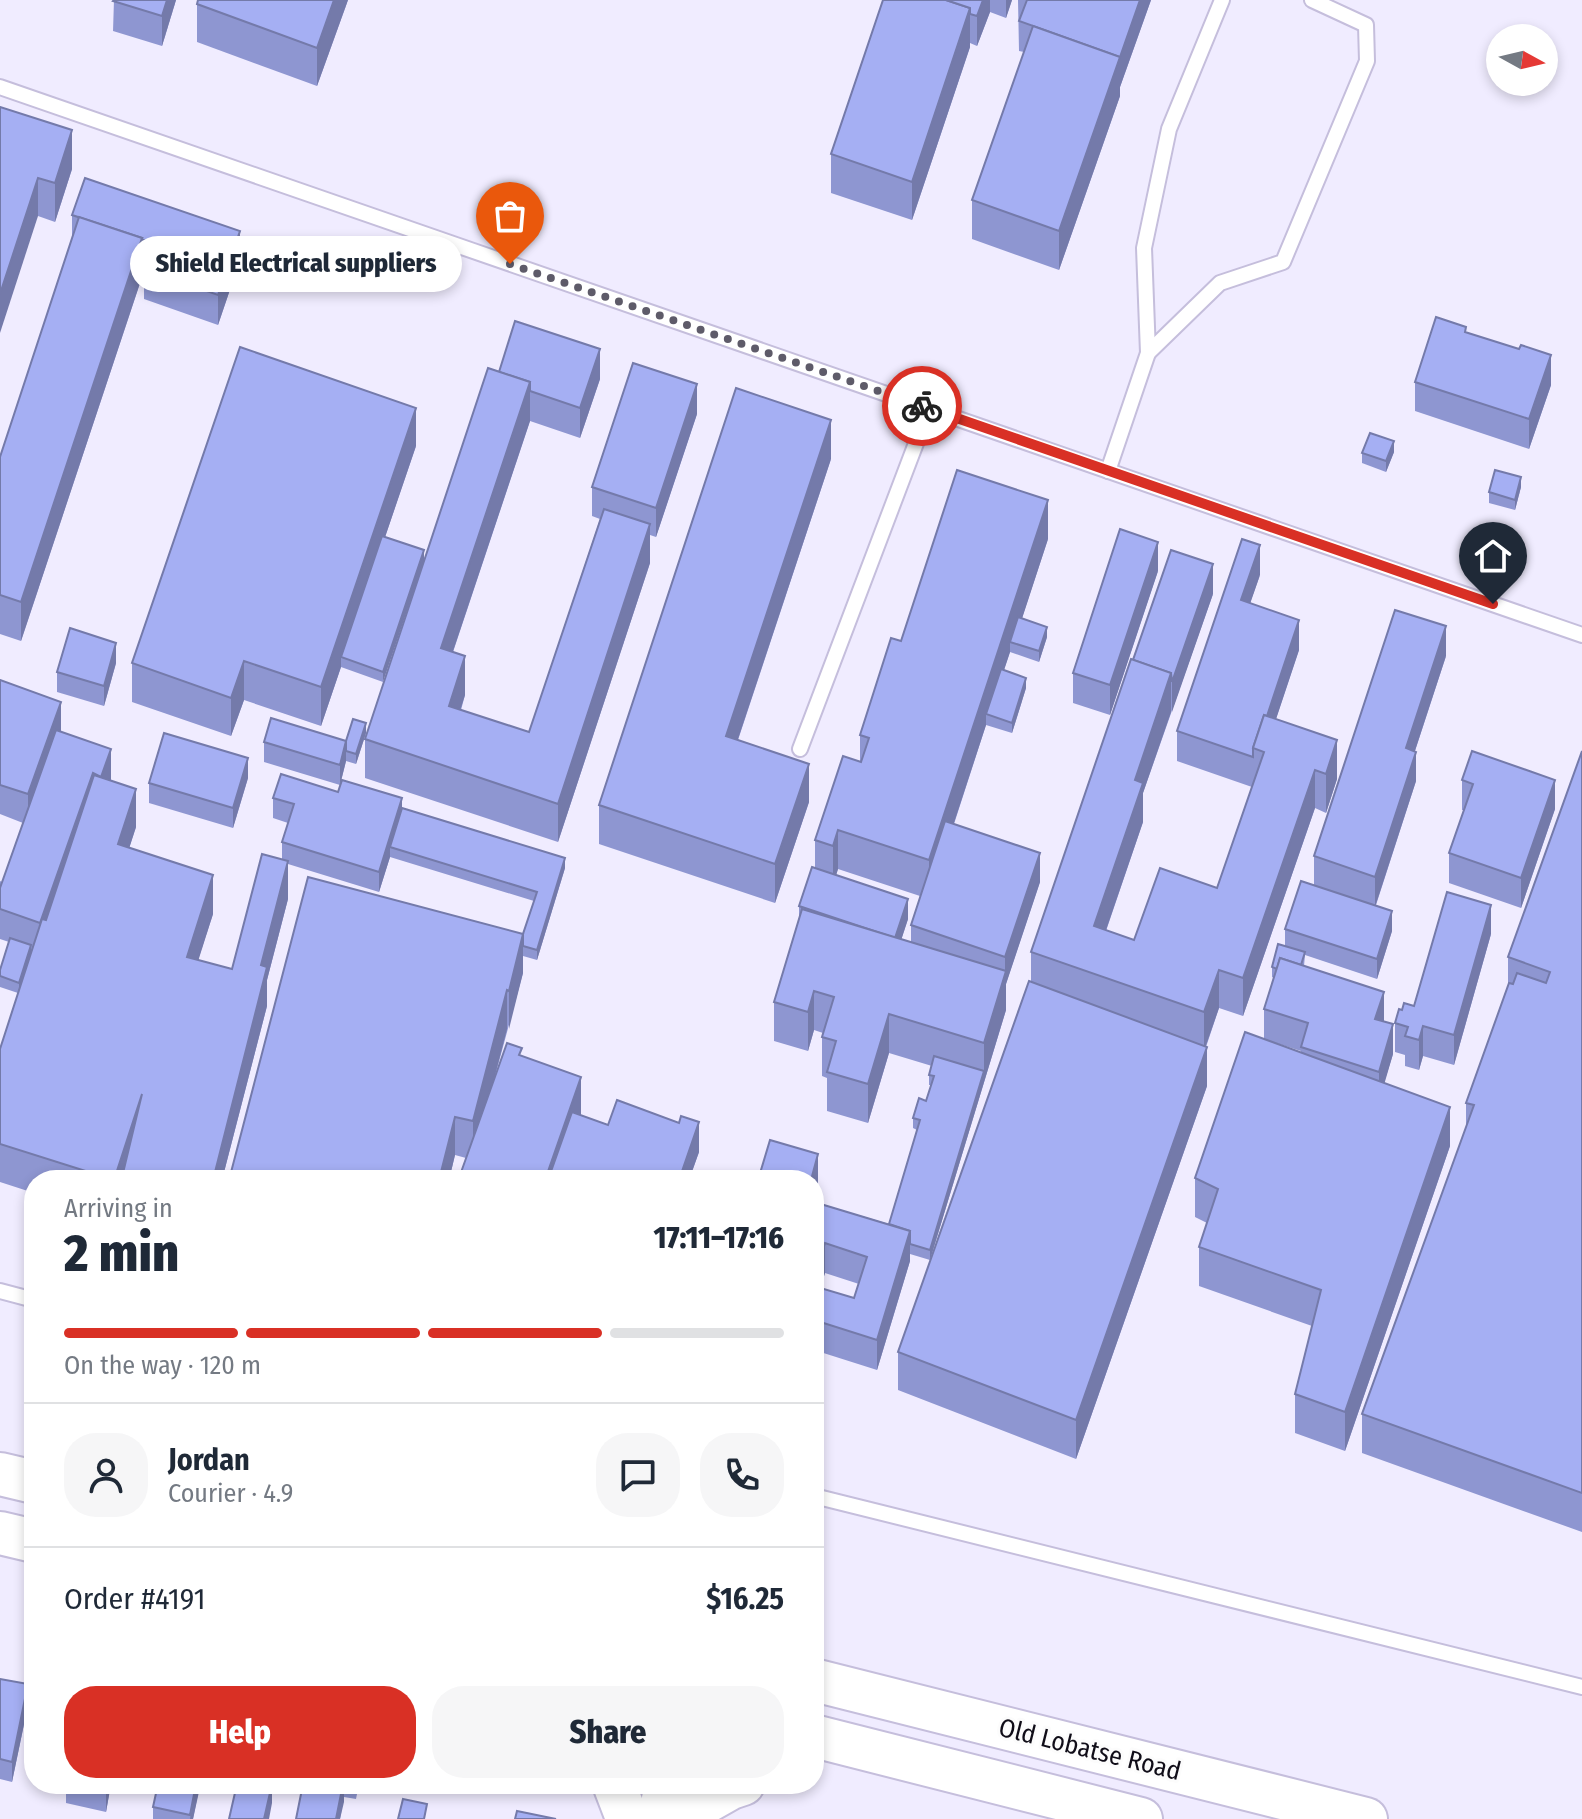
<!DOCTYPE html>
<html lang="en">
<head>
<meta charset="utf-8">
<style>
	:root { --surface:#fff; --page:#f6f6f7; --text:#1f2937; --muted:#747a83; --line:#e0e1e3; --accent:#d93025 }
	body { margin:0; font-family:"Fira Sans Condensed",sans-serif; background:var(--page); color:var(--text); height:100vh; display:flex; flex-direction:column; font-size:30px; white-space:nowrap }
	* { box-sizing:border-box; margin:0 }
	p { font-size:26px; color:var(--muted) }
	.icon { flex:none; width:44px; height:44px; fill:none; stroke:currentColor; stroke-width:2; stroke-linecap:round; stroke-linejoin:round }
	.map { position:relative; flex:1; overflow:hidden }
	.sheet { position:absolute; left:24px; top:1170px; width:800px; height:624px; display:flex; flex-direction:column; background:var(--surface); border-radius:32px; box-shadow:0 4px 12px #0003 }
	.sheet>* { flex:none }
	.needle { width:52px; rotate:98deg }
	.controls { position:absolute; left:1486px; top:24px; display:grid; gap:16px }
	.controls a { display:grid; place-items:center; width:72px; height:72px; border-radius:50%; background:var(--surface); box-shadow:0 4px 12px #0003; font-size:40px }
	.pin { position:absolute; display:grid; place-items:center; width:68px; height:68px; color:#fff; margin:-82px -34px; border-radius:50% 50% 50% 0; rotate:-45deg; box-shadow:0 0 8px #0007 }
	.pin .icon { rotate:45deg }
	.courier { position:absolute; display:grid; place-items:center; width:80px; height:80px; margin:-40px; border:6px solid #d93025; border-radius:50%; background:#fff; color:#222; box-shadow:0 2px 10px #0007 }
	.bubble { position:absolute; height:56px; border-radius:28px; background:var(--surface); box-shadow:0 4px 12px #0003; font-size:26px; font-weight:800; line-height:56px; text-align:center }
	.overview em { font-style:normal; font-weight:800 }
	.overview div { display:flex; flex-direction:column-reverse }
	.overview { display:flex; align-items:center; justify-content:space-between; height:136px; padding:0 40px }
	h1 { font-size:52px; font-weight:800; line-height:60px }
	.bar { display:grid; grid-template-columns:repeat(4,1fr); gap:12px 8px; align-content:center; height:96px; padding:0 40px }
	.bar i { height:10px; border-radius:6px; background:var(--line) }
	.bar .current { background:var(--accent) }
	.bar p { grid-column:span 4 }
	.line { display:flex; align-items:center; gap:20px; padding:0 40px; border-top:2px solid var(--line) }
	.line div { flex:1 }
	.round { display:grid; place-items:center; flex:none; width:84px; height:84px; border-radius:32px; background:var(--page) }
	.cta { display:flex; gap:16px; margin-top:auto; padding:16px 40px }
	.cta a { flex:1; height:92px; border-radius:32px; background:var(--accent); color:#fff; font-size:32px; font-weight:800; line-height:92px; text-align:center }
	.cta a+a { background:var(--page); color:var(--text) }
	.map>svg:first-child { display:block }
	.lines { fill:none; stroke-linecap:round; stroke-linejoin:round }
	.lane-casing { stroke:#c5bedc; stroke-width:18 }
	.secondary-casing { stroke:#c5bedc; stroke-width:42 }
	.primary-casing { stroke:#c5bedc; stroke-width:46 }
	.lane { stroke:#fff; stroke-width:14 }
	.secondary { stroke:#fff; stroke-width:38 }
	.primary { stroke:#fff; stroke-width:42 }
	.wall { fill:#8e96d1; fill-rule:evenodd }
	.shaded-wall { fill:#747aaa }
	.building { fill:#a5aff3; stroke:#747aaa; stroke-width:2 }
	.done { stroke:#5e5b69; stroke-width:8; stroke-dasharray:0 14.4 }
	.route { stroke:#d93025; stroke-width:10 }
	.labels { text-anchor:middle; stroke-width:6; stroke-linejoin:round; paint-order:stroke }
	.street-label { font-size:26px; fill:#100d18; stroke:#fcfcfc }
</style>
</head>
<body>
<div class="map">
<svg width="1582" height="1819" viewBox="0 0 1582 1819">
	<rect width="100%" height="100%" fill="#f0ecff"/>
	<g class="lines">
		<g class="lane-casing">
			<g id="lane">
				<path d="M0 87 1582 635"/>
				<path d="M1148 353 1220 283 1283 262 1367 61 1366 25 1312 0"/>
				<path d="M1108 471 1148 353 1144 248 1169 129 1222 0"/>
				<path d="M800 749 929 409"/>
				<path d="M0 1291 34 1300"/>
				<path d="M814 1496 1582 1687"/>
			</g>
		</g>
		<g class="secondary-casing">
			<path id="secondary" d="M657 1819 664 1784"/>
		</g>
		<g class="primary-casing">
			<g id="primary">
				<path d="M0 1474 34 1482"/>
				<path d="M0 1533 34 1541"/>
				<path d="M814 1680 1366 1819"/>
				<path d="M814 1736 1141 1819"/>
				<path d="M614 1784 627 1818"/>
				<path d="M676 1819 731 1788 743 1784"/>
			</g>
		</g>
		<use href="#lane" class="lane"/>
		<use href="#secondary" class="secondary"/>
		<use href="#primary" class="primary"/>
	</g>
	<g class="wall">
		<path d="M114 0H176L162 46 113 31Z"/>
		<path d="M198 0H348L317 86 197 42V4Z"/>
		<path d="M883 0H1012L1006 18 990 12 977 46 970 43V47L912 220 831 193V154Z"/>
		<path d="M1018 0H1151L1120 87V96L1059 270 972 239V200L1024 52 1019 51Z"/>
		<path d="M0 107 72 169 55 222 38 216Z"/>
		<path d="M72 215 240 260 218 325 144 299V270L142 269V277L21 641 0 634V457L72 240Z"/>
		<path d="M1466 332 1551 385 1529 449 1415 411V382Z"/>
		<path d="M499 372 600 379 580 438 530 421 453 652 465 695 461 710 529 732 600 519 592 516V487L697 414 656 537 650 535V563L558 842 365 778V739Z"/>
		<path d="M416 446 385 537 383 682 341 667 321 726 244 700 231 736 132 702V663Z"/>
		<path d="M1394 452 1386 472 1362 463V453Z"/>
		<path d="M831 459 738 740 809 802 775 903 599 844V805Z"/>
		<path d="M1521 487 1515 510 1489 503V492Z"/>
		<path d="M1048 539 1022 618 1047 637 1039 662 1010 652 1004 670 1026 688 1012 733 986 725 954 824 1040 882 1006 984V1010L930 1260 910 1254V1261L877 1370 814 1350V1202L889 1224 917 1130 913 1128V1118L926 1101 931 1085H929V1075L932 1066 889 1053 868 1123 827 1111V1078L822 1076V1037L823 1033 814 1030 808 1051 774 1041V1002L799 920V906L815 868V840L860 761V735L901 641ZM838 869 920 896 911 925V942L901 940 908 919 836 875ZM825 1273 859 1284 854 1298 820 1288Z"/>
		<path d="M1158 571 1110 715 1073 703V673Z"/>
		<path d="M1260 575 1250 603 1299 650 1276 719 1337 779 1326 813 1315 808 1243 1016 1219 1008 1206 1047 1207 1086 1076 1459 898 1390V1352L1031 981V952L1133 660 1213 594 1143 793V822L1106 931 1134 940 1217 888 1252 787 1177 761V731Z"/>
		<path d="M1446 656 1415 751 1416 781 1376 905 1392 931 1377 979 1305 955 1304 966 1384 1021 1393 1054 1384 1083 1450 1146 1345 1451 1295 1433V1394L1312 1326 1199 1286V1247L1207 1223 1195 1217V1178L1301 1053V1051L1264 1039V1009L1274 978 1272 977V967L1285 946V929L1314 885V856Z"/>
		<path d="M116 663 104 706 57 692V672Z"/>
		<path d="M0 680 61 731 111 779V780L136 827 129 848 213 914 198 960 232 969 282 859V842L288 823 273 818V798L338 792 402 808 565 868 537 960 523 956V973L494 1080 522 1056 581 1116 608 1125 699 1152 689 1180H459L466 1158 455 1155 449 1180H229L523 934 534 901 390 857 379 892 288 864V899L267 980V1006L222 1180H34V1193L0 1182V1049L18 993 0 987V970L9 942 0 939V881L2 882 23 823 0 814Z"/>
		<path d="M366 733 356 764 346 761 340 785 264 762V742L346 741Z"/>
		<path d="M1582 751V1532L1362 1453V1414L1466 1128V1103L1508 986V957Z"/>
		<path d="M248 778 233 828 149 803V783Z"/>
		<path d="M1462 780 1555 809 1521 908 1449 883V853L1464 810H1462Z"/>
		<path d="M1491 934 1454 1065 1423 1056 1419 1070 1405 1066V1055L1395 1052V1023L1402 1010 1414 1006Z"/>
		<path d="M0 1679 28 1705 12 1782 0 1779Z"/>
		<path d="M66 1784H111L106 1812 66 1803Z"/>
		<path d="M200 1784 193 1819H153V1807Z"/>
		<path d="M303 1784H359L356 1799 344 1797 340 1819H296Z"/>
	</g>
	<g class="shaded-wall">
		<path d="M167 0H176L162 46V16Z"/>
		<path d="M334 0H348L317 86V48Z"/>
		<path d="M983 0H990V12L977 46V16Z"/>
		<path d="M1006 0H1012L1006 18Z"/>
		<path d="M1140 0H1151L1120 87V57Z"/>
		<path d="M970 8V47L912 220V182Z"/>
		<path d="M1120 57V96L1059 270V231Z"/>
		<path d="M72 130V169L55 222V183Z"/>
		<path d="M38 178V216L0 333V294Z"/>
		<path d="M240 231V260L218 325V295Z"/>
		<path d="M142 238V277L21 641V602Z"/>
		<path d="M600 349V379L580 438V408Z"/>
		<path d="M1551 355V385L1529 449V419Z"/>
		<path d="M530 382V421L441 687V648Z"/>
		<path d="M697 384V414L656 537V508Z"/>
		<path d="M416 408V446L344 658 341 657V667L321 726V687Z"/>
		<path d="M831 420V459L726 775V736Z"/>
		<path d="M1394 441V452L1386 472V461Z"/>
		<path d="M1521 477V487L1515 510V500Z"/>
		<path d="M1048 500V539L1014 643 1010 642V652L989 715 986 714V725L929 899V860Z"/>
		<path d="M650 524V563L558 842V804Z"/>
		<path d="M1158 542V571L1110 715V685Z"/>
		<path d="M1260 545V575L1241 630V600Z"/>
		<path d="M424 550V561L383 682V672Z"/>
		<path d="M1213 564V594L1172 712V682Z"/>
		<path d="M1299 620V650L1264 755V752L1256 749Z"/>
		<path d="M1446 626V656L1406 778V748Z"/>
		<path d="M1047 627V637L1039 662V651Z"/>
		<path d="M116 643V663L104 706V686Z"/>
		<path d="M465 656V695L449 745V706Z"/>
		<path d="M244 661V700L231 736V698Z"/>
		<path d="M1171 673V712L1143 793V822L1094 965V926L1135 780Z"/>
		<path d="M1026 678V688L1012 733V723Z"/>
		<path d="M61 702V732L28 824V794Z"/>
		<path d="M366 723V733L356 764V754Z"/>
		<path d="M1337 740V779L1326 813V774Z"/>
		<path d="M346 741V761L340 785V765Z"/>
		<path d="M111 749V779L101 806V777Z"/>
		<path d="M1416 752V781L1375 907V877Z"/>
		<path d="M248 758V778L233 828V808Z"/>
		<path d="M809 764V802L775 903V864Z"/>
		<path d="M1315 770V808L1243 1016V978Z"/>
		<path d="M93 773V803L40 953V923Z"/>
		<path d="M1555 780V809L1521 908V878Z"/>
		<path d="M136 789V827L118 883V844Z"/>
		<path d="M402 798V818L390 847V857L379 892V872Z"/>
		<path d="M838 830V869L833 885V846Z"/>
		<path d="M1040 853V882L1006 984V1010L930 1260V1250L984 1071V1043L1005 974V957Z"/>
		<path d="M565 858V868L537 960V950Z"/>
		<path d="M288 861V899L267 980V1006L222 1180H213L261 965Z"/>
		<path d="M213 875V914L187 996V957Z"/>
		<path d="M908 899V919L895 959V938Z"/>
		<path d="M1491 905V934L1454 1065V1035Z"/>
		<path d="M1392 911V931L1377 979V959Z"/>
		<path d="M523 934V973L509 1029V991Z"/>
		<path d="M31 945V955L19 993V983Z"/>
		<path d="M1219 970V1008L1204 1051V1012Z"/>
		<path d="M507 990V1029L473 1160V1121Z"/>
		<path d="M814 991V1030L808 1051V1012Z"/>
		<path d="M1384 992V1022L1375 1019Z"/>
		<path d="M889 1014V1053L868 1123V1084Z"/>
		<path d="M1393 1024V1054L1379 1102V1072Z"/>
		<path d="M1423 1026V1056L1419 1070V1040Z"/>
		<path d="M1207 1047V1086L1076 1459V1420Z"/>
		<path d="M581 1077V1116L559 1180H545Z"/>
		<path d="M142 1094 123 1173V1180H114Z"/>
		<path d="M1450 1107V1146L1345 1451V1412Z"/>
		<path d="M455 1117V1155L449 1180H439Z"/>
		<path d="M699 1122V1152L689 1180H679Z"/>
		<path d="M818 1154V1184L814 1199V1180H811Z"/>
		<path d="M910 1231V1261L877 1370V1340Z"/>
		<path d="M825 1243V1273L814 1308V1279Z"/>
		<path d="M28 1684V1705L12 1782V1762Z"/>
		<path d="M107 1784H111L106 1812V1791Z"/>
		<path d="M196 1784H200V1787L193 1819H190Z"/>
		<path d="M272 1784V1803L269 1819H264Z"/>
		<path d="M344 1784V1802L340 1819H336Z"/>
	</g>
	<g class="building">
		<path d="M114 0H167L162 16 113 1Z"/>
		<path d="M198 0H334L317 48 197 4Z"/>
		<path d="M883 0H946L970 8 912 182 831 154Z"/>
		<path d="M946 0H983L977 16 970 14V8Z"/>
		<path d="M1027 0H1140L1120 57 1019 21Z"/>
		<path d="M1033 26 1120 57 1059 231 972 200Z"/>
		<path d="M0 107 72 130 55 183 38 178 0 294Z"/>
		<path d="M85 178 240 231 218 295 144 269 152 243 141 239 142 238 72 215Z"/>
		<path d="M79 217 142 238 21 602 0 595V457Z"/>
		<path d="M1436 317 1466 327 1465 332 1519 349 1521 345 1551 355 1529 419 1415 382Z"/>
		<path d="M515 321 600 349 580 408 530 391V382L499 372Z"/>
		<path d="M240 347 416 408 321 687 244 661 231 698 132 663Z"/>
		<path d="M633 363 697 384 656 508 592 487Z"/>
		<path d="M488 368 530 382 441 648 465 656 449 706 529 732 604 509 650 524 558 804 365 739Z"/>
		<path d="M736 388 831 420 726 736 809 764 775 864 599 805Z"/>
		<path d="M1370 433 1394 441 1386 461 1362 453Z"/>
		<path d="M957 470 1048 500 929 860 838 830 833 846 815 840 843 756 861 762 869 738 860 735 891 638 901 641Z"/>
		<path d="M1495 470 1521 477 1515 500 1489 492Z"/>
		<path d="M1120 529 1158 542 1110 685 1073 673Z"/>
		<path d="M382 536 424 550 383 672 341 657Z"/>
		<path d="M1242 539 1260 545 1241 600 1299 620 1267 716 1264 715 1253 748V757L1177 731Z"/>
		<path d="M1171 550 1213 564 1172 682 1171 673 1133 660Z"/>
		<path d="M1395 610 1446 626 1406 748 1416 752 1375 877 1314 856Z"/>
		<path d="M1018 617 1047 627 1039 651 1010 642Z"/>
		<path d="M70 628 116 643 104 686 57 672Z"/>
		<path d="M1131 659 1171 673 1135 780 1143 783 1094 926 1134 940 1160 868 1217 888 1264 752 1253 748 1264 715 1337 740 1326 774 1315 770 1243 978 1219 970 1204 1012 1031 952Z"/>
		<path d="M1001 669 1026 678 1012 723 986 714Z"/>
		<path d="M0 680 61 702 28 794 0 785Z"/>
		<path d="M271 718 346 741 340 765 264 742Z"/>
		<path d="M353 719 366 723 356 754 346 751V741Z"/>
		<path d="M56 730 111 749 101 777 93 773 40 923 0 909V888Z"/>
		<path d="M164 733 248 758 233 808 149 783Z"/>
		<path d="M1472 751 1555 780 1521 878 1449 853 1473 784 1462 780Z"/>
		<path d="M1582 751V1493L1362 1414 1474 1105 1466 1103 1509 983 1513 984 1517 973 1546 983 1550 972 1508 957Z"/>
		<path d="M281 774 338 792 342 780 402 798 379 872 282 842 294 804 273 798Z"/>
		<path d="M94 775 136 789 118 844 213 875 187 957 232 969 262 854 288 861 261 965 267 967 213 1180H149L123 1173 142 1094 114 1180 0 1144V1049L42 919 46 920Z"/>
		<path d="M402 808 565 858 537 950 523 946V934L537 892 390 847Z"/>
		<path d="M945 821 1040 853 1005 957 911 925Z"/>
		<path d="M812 867 908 899 895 938 799 906Z"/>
		<path d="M308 877 523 934 509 991 507 990 473 1121 455 1117 439 1180H229Z"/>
		<path d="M1301 881 1392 911 1377 959 1285 929Z"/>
		<path d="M1447 892 1491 905 1454 1035 1423 1026 1419 1040 1405 1036 1408 1027 1395 1023 1399 1009 1402 1010 1404 1003 1414 1006Z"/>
		<path d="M802 909 1006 971 984 1043 889 1014 868 1084 827 1072 836 1041 822 1037 834 997 814 991 808 1012 774 1002Z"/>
		<path d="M10 938 31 945 19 983 0 976V970Z"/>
		<path d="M1278 944 1305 952 1301 965 1280 958 1277 969 1272 967Z"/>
		<path d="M1280 958 1384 992 1375 1019 1393 1024 1379 1072 1301 1047 1308 1023 1264 1009Z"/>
		<path d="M1029 981 1207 1047 1076 1420 898 1352Z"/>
		<path d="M1245 1032 1450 1107 1345 1412 1295 1394 1321 1290 1199 1247 1218 1189 1195 1178Z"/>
		<path d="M507 1043 522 1048 519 1055 581 1077 545 1180H465L459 1178Z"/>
		<path d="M934 1056 984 1071 930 1250 910 1244V1231L889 1224 920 1120 913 1118 919 1098 926 1101 934 1076 929 1075Z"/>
		<path d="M617 1100 679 1123 681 1116 699 1122 679 1180H548L572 1112 608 1125Z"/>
		<path d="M770 1140 818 1154 811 1180H758Z"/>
		<path d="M814 1202 910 1231 877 1340 814 1320V1286L854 1298 867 1257 825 1243 814 1279Z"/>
		<path d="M0 1679 28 1684 12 1762 0 1759Z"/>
		<path d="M70 1784H107L106 1791Z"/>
		<path d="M158 1784H196L190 1815 153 1807Z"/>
		<path d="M237 1784H272L264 1819H229Z"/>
		<path d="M303 1784H343L336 1819H296Z"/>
		<path d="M344 1784H357L356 1789 344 1786Z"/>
		<path d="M403 1799 427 1804 424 1819H398Z"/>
		<path d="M517 1811 556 1819H515Z"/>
	</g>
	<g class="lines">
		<path class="done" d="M510 264 922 406"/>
		<path class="route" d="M922 406 1493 604"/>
	</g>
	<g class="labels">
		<g class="street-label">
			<text transform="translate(1090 1749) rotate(14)" y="9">Old Lobatse Road</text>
		</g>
	</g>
</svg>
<div class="controls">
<a><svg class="needle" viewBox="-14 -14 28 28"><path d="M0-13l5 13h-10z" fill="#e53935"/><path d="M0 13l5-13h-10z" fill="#747a83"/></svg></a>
</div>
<div class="pin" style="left:510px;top:264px;background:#ea580c"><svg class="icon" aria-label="bag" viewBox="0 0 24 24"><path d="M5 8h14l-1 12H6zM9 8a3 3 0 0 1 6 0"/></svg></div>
<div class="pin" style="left:1493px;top:604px;background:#1f2937"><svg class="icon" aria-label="home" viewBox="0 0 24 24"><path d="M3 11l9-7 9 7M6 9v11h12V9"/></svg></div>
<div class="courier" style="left:922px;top:406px"><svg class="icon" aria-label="bike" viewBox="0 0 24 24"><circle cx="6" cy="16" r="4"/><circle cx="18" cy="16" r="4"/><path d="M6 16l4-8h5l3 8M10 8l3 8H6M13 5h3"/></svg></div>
<div class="bubble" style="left:130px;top:236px;width:332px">Shield Electrical suppliers</div>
<section class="sheet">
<div class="overview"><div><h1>2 min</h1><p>Arriving in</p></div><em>17:11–17:16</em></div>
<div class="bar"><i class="current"></i><i class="current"></i><i class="current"></i><i></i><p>On the way · 120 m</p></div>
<div class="line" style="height:144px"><a class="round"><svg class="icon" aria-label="person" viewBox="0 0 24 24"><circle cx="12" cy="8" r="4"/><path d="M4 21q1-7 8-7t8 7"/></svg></a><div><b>Jordan</b><p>Courier · 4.9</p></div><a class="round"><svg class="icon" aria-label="chat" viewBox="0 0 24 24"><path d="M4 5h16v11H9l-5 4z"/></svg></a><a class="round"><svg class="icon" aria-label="phone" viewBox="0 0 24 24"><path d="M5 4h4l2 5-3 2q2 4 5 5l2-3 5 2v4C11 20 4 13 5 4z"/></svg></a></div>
<div class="line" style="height:104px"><div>Order #4191</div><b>$16.25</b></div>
<div class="cta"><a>Help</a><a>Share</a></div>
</section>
</div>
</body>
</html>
